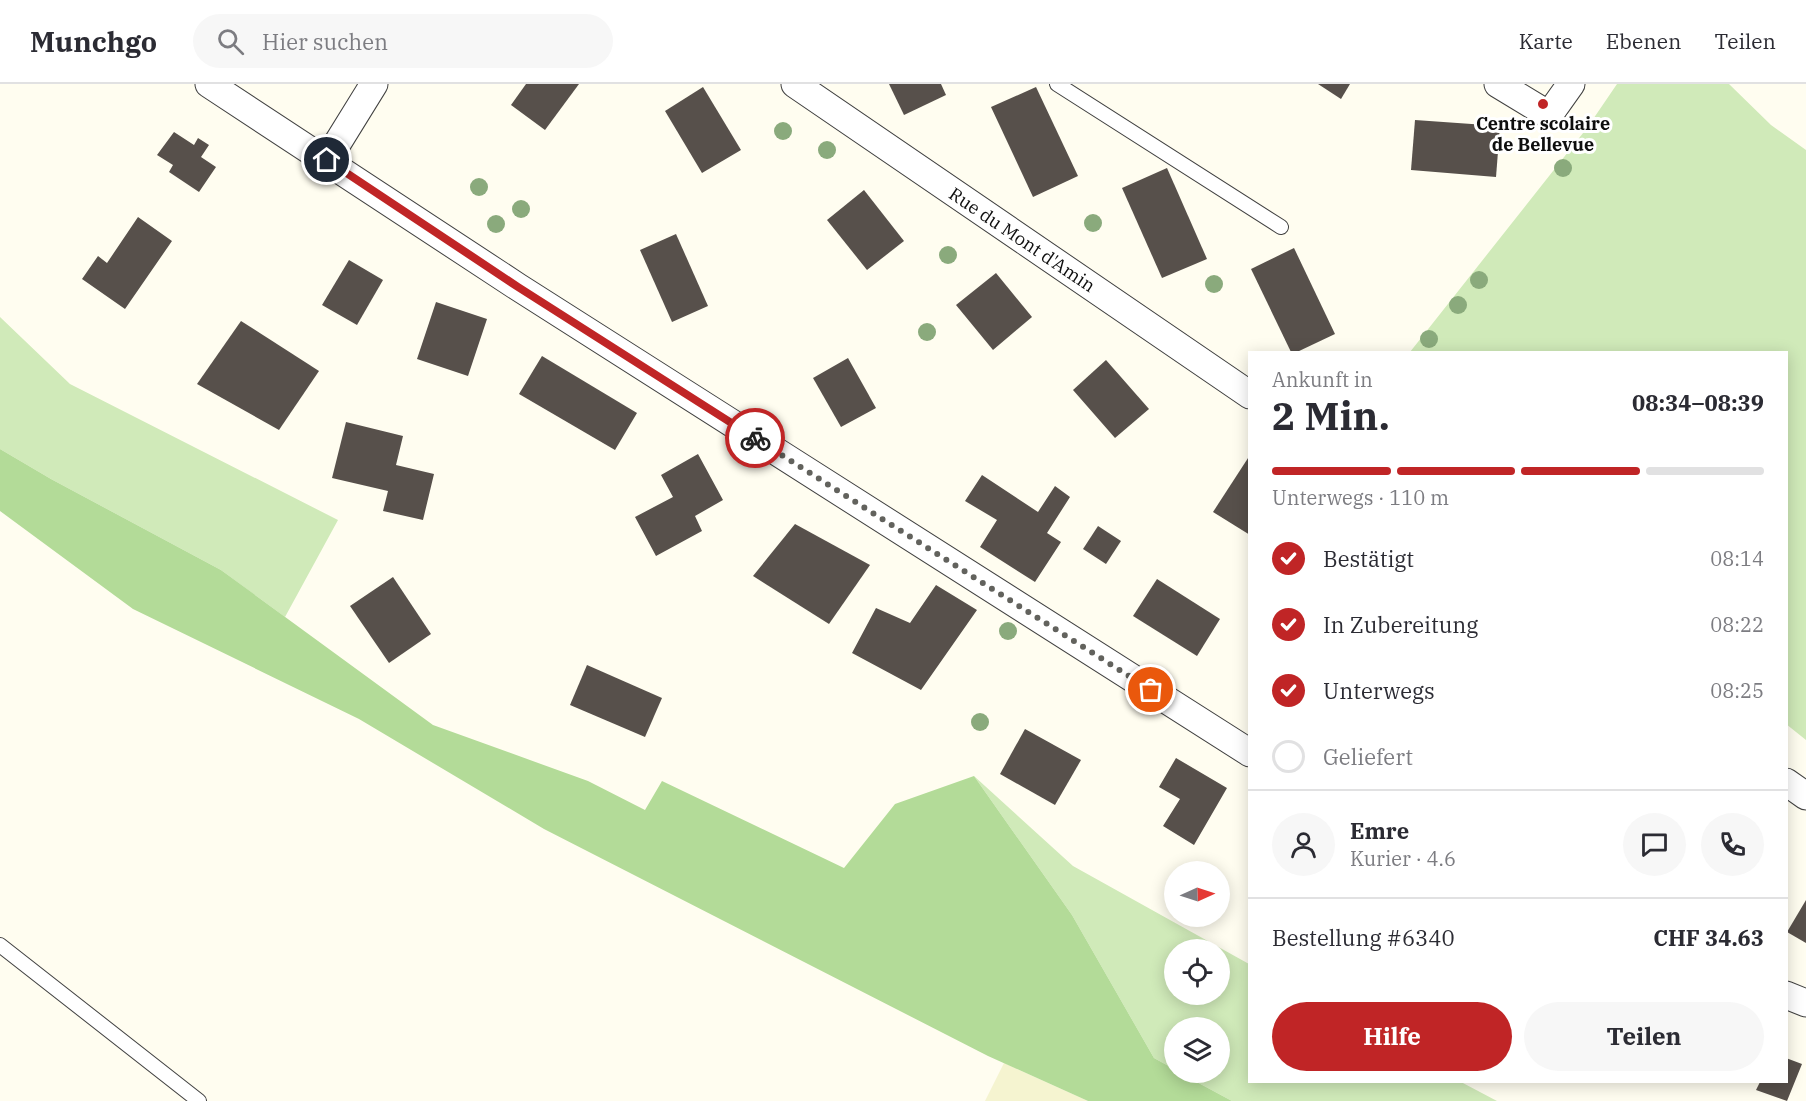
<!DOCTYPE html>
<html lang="de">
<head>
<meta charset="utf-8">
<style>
	:root { --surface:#fff; --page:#f7f7f7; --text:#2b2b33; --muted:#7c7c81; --line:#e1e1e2; --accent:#c02526 }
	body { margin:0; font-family:"IBM Plex Serif",serif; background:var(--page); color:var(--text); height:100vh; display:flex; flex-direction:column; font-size:22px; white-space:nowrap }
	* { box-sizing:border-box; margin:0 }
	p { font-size:20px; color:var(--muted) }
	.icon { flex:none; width:33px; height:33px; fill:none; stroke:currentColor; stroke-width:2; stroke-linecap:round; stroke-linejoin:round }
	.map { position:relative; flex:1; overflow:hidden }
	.sheet { position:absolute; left:1248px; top:267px; width:540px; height:732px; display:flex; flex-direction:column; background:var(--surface); border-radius:0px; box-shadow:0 3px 15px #0003 }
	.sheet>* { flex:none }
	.needle { width:39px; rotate:87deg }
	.fabs { position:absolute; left:1164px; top:777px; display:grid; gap:12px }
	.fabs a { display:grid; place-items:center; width:66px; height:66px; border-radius:50%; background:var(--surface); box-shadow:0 3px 15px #0003; font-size:30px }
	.pin { position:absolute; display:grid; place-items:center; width:51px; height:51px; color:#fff; margin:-26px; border:3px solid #fff; border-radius:50%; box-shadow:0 2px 6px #0007 }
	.courier { position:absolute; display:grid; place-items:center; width:60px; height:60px; margin:-30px; border:4px solid #c02526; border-radius:50%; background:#fff; color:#222; box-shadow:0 2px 8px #0007 }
	.overview em { font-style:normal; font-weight:800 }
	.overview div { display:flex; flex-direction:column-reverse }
	.overview { display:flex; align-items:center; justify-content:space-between; height:102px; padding:0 24px }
	h1 { font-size:39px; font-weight:800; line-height:45px }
	.bar { display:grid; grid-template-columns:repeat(4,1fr); gap:9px 6px; align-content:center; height:72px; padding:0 24px }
	.bar i { height:8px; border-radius:4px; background:var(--line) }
	.bar .active { background:var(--accent) }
	.bar p { grid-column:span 4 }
	.line { display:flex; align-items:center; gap:15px; padding:0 24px; border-top:2px solid var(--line) }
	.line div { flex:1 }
	.round { display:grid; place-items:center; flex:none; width:63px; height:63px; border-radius:32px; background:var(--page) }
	ol { padding:0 24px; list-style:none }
	li { display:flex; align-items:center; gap:18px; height:66px }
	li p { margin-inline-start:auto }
	li .icon { padding:6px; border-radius:50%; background:var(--accent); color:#fff; stroke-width:4 }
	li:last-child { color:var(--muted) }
	li i { width:33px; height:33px; border:3px solid var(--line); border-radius:50% }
	.cta { display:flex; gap:12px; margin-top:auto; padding:12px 24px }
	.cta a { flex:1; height:69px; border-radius:36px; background:var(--accent); color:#fff; font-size:24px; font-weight:800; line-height:69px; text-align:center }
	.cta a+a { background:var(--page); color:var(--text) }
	header { display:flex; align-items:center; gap:36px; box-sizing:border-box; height:84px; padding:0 30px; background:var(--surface); border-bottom:2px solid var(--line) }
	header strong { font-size:28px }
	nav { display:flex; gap:33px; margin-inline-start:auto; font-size:21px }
	.search { width:420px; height:54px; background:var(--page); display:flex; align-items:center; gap:15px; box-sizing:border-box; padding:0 21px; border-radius:33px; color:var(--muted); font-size:22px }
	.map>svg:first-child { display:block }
	.farmland { fill:#f5f4d0 }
	.green { fill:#d0eab9; fill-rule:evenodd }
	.forest { fill:#b3db98 }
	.building { fill:#57504b }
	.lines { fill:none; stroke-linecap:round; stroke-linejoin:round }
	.lane-casing { stroke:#414141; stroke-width:16 }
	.street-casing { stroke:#414141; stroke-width:29 }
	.lane { stroke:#fff; stroke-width:14 }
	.street { stroke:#fff; stroke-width:27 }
	.tree { fill:#8aaa7c }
	.done { stroke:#62625d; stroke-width:6; stroke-dasharray:0 10.8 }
	.route { stroke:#c02526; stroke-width:8 }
	.poi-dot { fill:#c02526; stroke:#fff; stroke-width:2 }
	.labels { text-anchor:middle; stroke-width:6; stroke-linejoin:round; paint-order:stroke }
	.poi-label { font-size:18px; font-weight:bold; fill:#0e0e0e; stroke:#fff }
	.street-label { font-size:18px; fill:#0e0e0e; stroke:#fff }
</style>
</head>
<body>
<header>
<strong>Munchgo</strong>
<div class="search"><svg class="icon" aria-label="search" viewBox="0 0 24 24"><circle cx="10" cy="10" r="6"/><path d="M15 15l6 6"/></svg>Hier suchen</div>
<nav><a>Karte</a><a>Ebenen</a><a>Teilen</a></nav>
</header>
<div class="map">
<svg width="1806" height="1017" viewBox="0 0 1806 1017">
	<rect width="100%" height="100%" fill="#fffdf0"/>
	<path class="farmland" d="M1004 979 1088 1017H985Z"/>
	<g class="green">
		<path d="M1617 0H1729L1771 41 1806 66V656L1786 640V268H1410L1587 44Z"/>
		<path d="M0 233 70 300 338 436 285 533 221 486 51 395 0 365Z"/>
		<path d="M974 692 1073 782 1249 880 1250 998H1461L1497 1017H1232L1180 989 1220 988V944H1174V985L1154 974 1072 831ZM1174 866H1220V910H1174Z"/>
	</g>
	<path class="forest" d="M0 365 51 395 221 486 433 641 588 697 645 726 662 697 844 784 895 720 974 692 1072 831 1154 974 1174 985V988L1180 989 1232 1017H1088L988 972 544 745 359 635 133 525 0 427Z"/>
	<g class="building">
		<path d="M526 0H579L545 46 511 21Z"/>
		<path d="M889 0H941L946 11 904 31Z"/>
		<path d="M1318 0H1350L1341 15Z"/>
		<path d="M703 3 741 66 702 89 665 27Z"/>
		<path d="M1036 3 1078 92 1033 113 991 23Z"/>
		<path d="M1415 36 1500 42 1496 93 1411 86Z"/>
		<path d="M174 48 194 61 198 54 209 61 201 73 216 83 199 108 169 88 173 81 157 71Z"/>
		<path d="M1167 84 1207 175 1162 194 1122 104Z"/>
		<path d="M864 106 904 157 867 186 827 136Z"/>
		<path d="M138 133 172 157 125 225 82 195 98 172 107 179Z"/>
		<path d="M676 150 708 222 672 238 640 166Z"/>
		<path d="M1294 164 1335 250 1297 268H1291L1251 185Z"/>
		<path d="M349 176 383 196 357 241 322 221Z"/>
		<path d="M996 189 1032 233 993 266 956 221Z"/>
		<path d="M436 218 487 235 468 292 417 275Z"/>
		<path d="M241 237 319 287 279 346 197 300Z"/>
		<path d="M542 272 637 329 615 366 519 310Z"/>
		<path d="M848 274 876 324 841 343 813 294Z"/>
		<path d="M1106 276 1149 325 1115 354 1073 306Z"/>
		<path d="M346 338 403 352 396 381 434 390 423 436 383 427 388 407 332 394Z"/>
		<path d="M698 370 723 416 695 432 702 447 656 472 635 433 673 413 661 391Z"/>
		<path d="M1250 371V451L1213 428Z"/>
		<path d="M982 391 1038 428 1055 402 1070 413 1047 449 1061 458 1035 498 980 463 997 436 965 417Z"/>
		<path d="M795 440 870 481 829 540 753 492Z"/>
		<path d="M1098 442 1121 457 1106 480 1083 465Z"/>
		<path d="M393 493 431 550 389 579 350 522Z"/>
		<path d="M1157 495 1220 535 1197 572 1133 532Z"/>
		<path d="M936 501 977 526 921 606 852 569 876 524 910 539Z"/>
		<path d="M587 581 662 614 645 653 570 621Z"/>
		<path d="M1025 645 1081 676 1055 721 1000 690Z"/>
		<path d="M1176 674 1227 704 1194 761 1163 742 1180 715 1159 703Z"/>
		<path d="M1806 816V859L1787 848Z"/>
		<path d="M1786 974 1802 980 1787 1017 1756 1006 1760 998H1786Z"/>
	</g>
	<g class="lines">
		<g class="lane-casing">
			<g id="lane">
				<path d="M1057 0 1281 143"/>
				<path d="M0 861 199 1017"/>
			</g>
		</g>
		<g class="street-casing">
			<g id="street">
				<path d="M209 0 518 203 1250 669"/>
				<path d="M795 0 1250 311"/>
				<path d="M1498 0 1549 31 1571 0"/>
				<path d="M327 76 374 0"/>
				<path d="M1786 698 1806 712"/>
				<path d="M1786 911 1806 919"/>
			</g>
		</g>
		<use href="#lane" class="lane"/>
		<use href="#street" class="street"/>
	</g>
	<g class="tree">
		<circle cx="783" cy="47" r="9"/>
		<circle cx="827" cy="66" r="9"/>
		<circle cx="1563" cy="84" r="9"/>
		<circle cx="479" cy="103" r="9"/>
		<circle cx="521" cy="125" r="9"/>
		<circle cx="1093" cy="139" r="9"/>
		<circle cx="496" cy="140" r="9"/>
		<circle cx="948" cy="171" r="9"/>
		<circle cx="1479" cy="196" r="9"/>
		<circle cx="1214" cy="200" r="9"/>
		<circle cx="1458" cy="221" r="9"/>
		<circle cx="927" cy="248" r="9"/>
		<circle cx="1429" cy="255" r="9"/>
		<circle cx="1008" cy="547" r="9"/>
		<circle cx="980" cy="638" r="9"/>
	</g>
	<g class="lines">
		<path class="done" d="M755 354 1151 606"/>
		<path class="route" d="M327 76 518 203 755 354"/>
	</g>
	<circle class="poi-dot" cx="1543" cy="20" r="6"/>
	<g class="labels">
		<g class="poi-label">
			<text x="1543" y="46">Centre scolaire<tspan x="1543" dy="21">de Bellevue</tspan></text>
		</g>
		<g class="street-label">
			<text transform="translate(1022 156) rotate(34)" y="6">Rue du Mont d'Amin</text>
		</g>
	</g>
</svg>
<div class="fabs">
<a><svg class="needle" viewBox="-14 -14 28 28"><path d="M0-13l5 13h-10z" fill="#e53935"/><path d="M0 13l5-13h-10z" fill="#7c7c81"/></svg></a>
<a><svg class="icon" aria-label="locate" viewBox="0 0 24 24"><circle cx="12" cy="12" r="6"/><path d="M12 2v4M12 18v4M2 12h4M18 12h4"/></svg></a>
<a><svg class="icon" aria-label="layers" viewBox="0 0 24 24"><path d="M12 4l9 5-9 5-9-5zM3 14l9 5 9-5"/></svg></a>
</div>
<div class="pin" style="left:1151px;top:606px;background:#ea580c"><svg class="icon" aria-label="bag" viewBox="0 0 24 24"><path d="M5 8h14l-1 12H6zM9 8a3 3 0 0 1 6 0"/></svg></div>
<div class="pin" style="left:327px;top:76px;background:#1f2937"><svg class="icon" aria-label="home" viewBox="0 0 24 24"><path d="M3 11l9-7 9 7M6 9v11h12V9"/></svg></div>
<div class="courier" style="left:755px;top:354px"><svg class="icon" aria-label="bike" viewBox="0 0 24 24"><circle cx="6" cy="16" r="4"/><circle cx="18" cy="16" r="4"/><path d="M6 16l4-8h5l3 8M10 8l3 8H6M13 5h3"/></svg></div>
<section class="sheet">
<div class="overview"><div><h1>2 Min.</h1><p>Ankunft in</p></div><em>08:34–08:39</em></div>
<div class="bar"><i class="active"></i><i class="active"></i><i class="active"></i><i></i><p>Unterwegs · 110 m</p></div>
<ol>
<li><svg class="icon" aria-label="check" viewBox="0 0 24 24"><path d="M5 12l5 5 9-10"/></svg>Bestätigt<p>08:14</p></li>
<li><svg class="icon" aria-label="check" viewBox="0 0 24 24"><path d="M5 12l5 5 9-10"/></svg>In Zubereitung<p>08:22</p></li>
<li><svg class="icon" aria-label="check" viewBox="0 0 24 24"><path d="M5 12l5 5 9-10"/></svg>Unterwegs<p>08:25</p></li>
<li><i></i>Geliefert</li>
</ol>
<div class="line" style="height:108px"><a class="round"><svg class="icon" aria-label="person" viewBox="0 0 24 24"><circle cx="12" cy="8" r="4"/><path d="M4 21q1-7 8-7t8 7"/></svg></a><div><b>Emre</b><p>Kurier · 4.6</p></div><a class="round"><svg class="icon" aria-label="chat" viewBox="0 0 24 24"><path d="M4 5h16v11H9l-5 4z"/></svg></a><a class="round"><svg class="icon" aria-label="phone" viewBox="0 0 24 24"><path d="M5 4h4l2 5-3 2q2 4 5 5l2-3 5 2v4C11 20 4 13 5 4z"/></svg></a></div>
<div class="line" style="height:78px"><div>Bestellung #6340</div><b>CHF 34.63</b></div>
<div class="cta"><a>Hilfe</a><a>Teilen</a></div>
</section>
</div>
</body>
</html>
